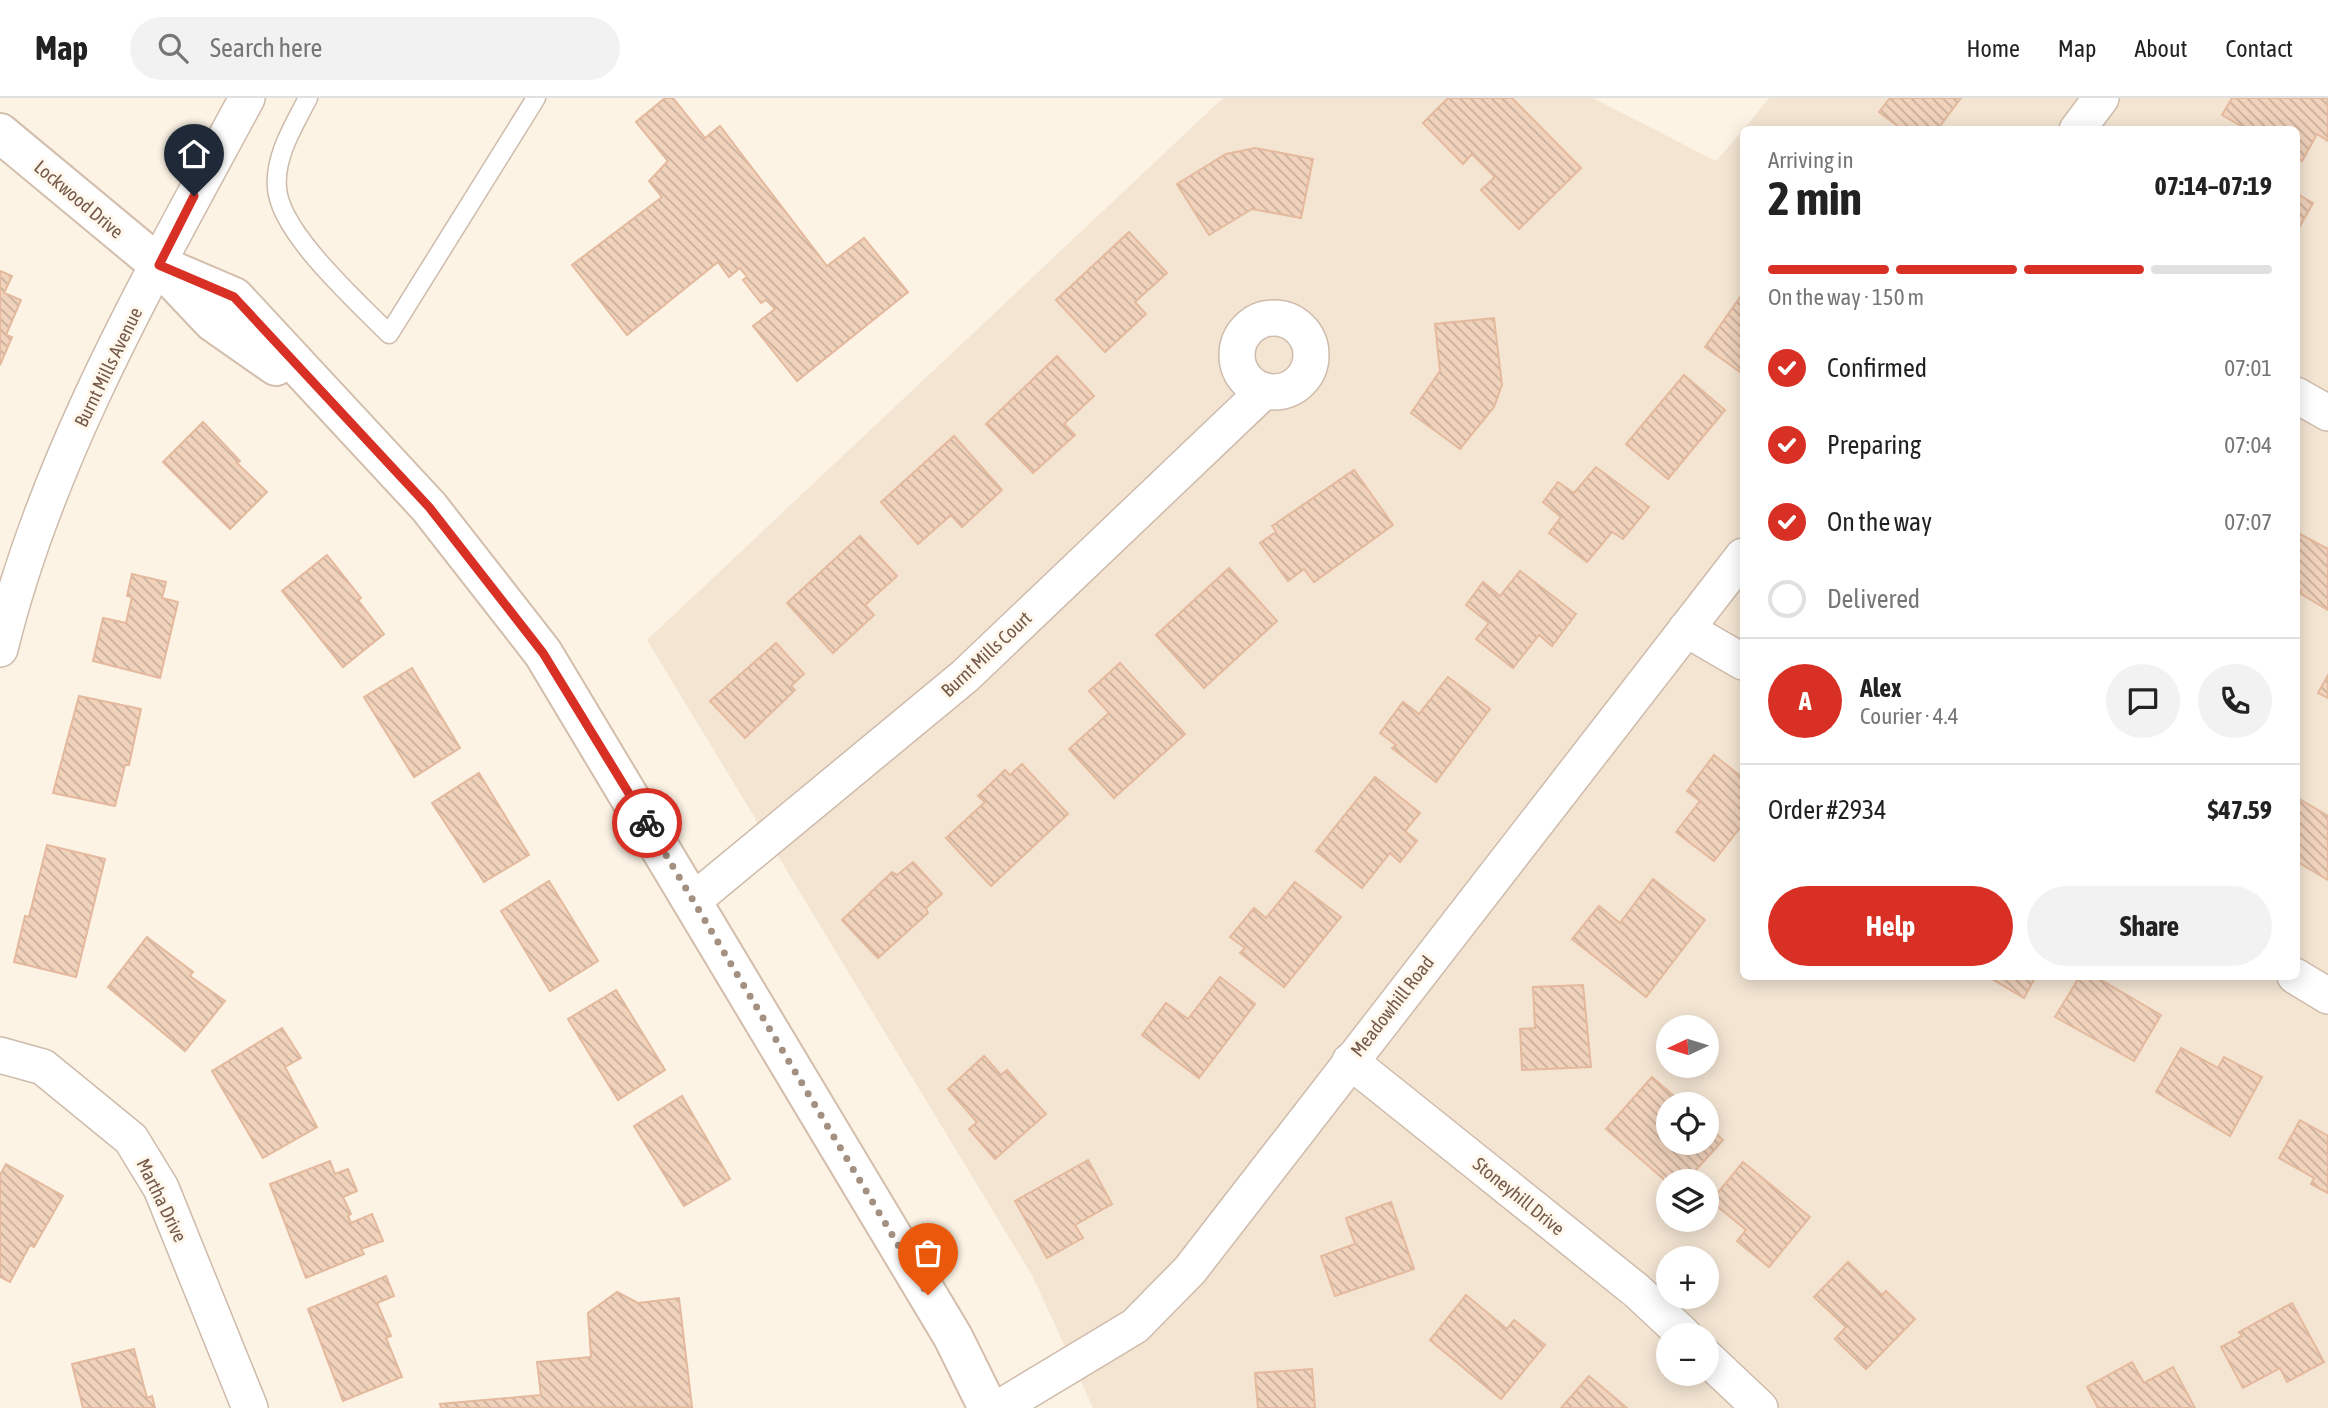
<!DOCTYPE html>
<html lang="en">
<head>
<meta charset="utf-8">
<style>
	:root { --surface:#fff; --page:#f2f2f2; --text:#222; --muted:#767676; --line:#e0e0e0; --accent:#d93025 }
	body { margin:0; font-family:"Asap Condensed",sans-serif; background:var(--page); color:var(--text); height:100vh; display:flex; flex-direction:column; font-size:26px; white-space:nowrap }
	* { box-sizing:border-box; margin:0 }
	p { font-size:23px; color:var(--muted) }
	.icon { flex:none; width:38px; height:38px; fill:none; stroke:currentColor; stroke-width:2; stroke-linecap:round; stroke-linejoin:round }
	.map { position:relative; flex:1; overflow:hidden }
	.panel { position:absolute; left:1740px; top:28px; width:560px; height:854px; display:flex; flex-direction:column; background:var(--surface); border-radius:10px; box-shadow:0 4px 18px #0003 }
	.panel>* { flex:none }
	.needle { width:46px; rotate:266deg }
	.fabs { position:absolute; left:1656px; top:917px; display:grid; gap:14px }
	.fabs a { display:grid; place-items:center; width:63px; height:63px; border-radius:50%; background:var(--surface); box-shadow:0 4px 18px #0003; font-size:35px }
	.pin { position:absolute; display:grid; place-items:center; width:60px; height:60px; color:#fff; margin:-72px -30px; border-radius:50% 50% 50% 0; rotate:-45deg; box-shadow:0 0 7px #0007 }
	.pin .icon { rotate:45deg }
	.courier { position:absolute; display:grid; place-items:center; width:70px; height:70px; margin:-35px; border:5px solid #d93025; border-radius:50%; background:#fff; color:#222; box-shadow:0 2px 9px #0007 }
	.headline em { font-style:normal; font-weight:700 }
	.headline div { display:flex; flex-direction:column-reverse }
	.headline { display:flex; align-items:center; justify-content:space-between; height:119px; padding:0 28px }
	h1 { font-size:46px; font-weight:700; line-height:52px }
	.bar { display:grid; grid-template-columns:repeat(4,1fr); gap:10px 7px; align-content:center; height:84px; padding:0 28px }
	.bar i { height:9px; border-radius:5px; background:var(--line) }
	.bar .current { background:var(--accent) }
	.bar p { grid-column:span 4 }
	.line { display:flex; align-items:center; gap:18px; padding:0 28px; border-top:2px solid var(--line) }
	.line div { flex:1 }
	.round { display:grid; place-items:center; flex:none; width:74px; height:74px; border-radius:37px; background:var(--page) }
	ol { padding:0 28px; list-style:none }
	li { display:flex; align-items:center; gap:21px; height:77px }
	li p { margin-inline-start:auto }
	li .icon { padding:7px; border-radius:50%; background:var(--accent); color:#fff; stroke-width:4 }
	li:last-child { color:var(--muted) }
	li i { width:38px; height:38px; border:4px solid var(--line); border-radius:50% }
	.button { display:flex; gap:14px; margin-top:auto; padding:14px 28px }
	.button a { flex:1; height:80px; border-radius:42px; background:var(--accent); color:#fff; font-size:28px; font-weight:700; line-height:80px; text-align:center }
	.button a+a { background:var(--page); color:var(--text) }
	header { display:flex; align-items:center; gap:42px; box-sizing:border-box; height:98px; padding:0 35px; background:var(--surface); border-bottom:2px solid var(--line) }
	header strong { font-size:33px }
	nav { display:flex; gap:38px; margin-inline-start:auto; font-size:24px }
	.search { width:490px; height:63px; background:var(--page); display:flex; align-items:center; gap:18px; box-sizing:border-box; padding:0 24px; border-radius:38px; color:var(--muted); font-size:26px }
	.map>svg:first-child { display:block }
	.residential { fill:#f4e5d3; fill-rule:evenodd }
	.building { fill:url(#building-back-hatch); stroke:#e4b99d; stroke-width:2 }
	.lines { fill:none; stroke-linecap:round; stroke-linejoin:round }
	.lane-casing { stroke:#cebbab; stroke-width:21 }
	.street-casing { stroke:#cebbab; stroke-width:38 }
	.secondary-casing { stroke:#d3bdab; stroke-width:42 }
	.lane { stroke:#fff; stroke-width:18 }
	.street { stroke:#fff; stroke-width:35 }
	.secondary { stroke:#fff; stroke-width:38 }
	.done { stroke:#a49080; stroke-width:7; stroke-dasharray:0 12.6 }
	.route { stroke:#d93025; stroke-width:9 }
	.labels { text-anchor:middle; stroke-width:6; stroke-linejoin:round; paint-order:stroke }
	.street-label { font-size:19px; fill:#755a4a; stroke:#fff7eb }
</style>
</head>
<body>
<header>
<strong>Map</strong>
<div class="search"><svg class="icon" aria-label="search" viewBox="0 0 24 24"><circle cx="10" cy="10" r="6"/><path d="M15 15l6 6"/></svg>Search here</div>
<nav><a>Home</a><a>Map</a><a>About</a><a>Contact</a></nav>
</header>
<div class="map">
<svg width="2328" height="1310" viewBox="0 0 2328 1310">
	<defs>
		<pattern id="building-back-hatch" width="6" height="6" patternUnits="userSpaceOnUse" patternTransform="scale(1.75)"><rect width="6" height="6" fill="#f1d3bc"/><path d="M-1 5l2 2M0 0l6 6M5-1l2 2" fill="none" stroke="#c8ae9b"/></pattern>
	</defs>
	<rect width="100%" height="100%" fill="#fcf3e5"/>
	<path class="residential" d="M1223 0H1593L1716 63 1743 32V878H2296V32H1743L1769 0H2328V1310H1093L1033 1179 647 542ZM1668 929H1706V968H1668ZM1668 1006H1706V1045H1668ZM1668 1083H1706V1122H1668ZM1668 1160H1706V1199H1668ZM1668 1237H1706V1276H1668Z"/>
	<g class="building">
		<path d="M665 0H673L705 40 720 28 827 168 864 140 908 194 797 283 753 228 775 211 766 202 761 205 743 182 747 179 740 170 729 179 718 164 627 237 572 167 662 99 649 83 668 63 636 24Z"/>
		<path d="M1448 0H1512L1581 70 1519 131 1481 92 1495 79 1472 56 1463 66 1423 25Z"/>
		<path d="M1890 0H1961L1937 32H1903L1879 14Z"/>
		<path d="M2232 0H2328V43L2317 36 2302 63 2296 59V32H2248L2222 17Z"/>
		<path d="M1255 50 1313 61 1301 120 1252 111 1209 137 1177 86 1226 56Z"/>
		<path d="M2296 95 2313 105 2296 135Z"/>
		<path d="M1129 134 1167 175 1135 204 1146 216 1105 254 1056 202Z"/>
		<path d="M0 173 12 178 4 195 21 202 6 237 12 239 0 267Z"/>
		<path d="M1743 195V276L1705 249Z"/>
		<path d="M1494 220 1502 287 1494 309 1460 351 1411 315 1440 273 1435 226Z"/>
		<path d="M1057 258 1094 298 1064 326 1075 337 1033 375 986 326Z"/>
		<path d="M1684 277 1725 312 1668 381 1626 346Z"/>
		<path d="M203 324 240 363 237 365 267 394 230 431 163 364Z"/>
		<path d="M954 338 1002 392 962 429 951 417 918 446 881 404Z"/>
		<path d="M1596 369 1649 409 1623 441 1612 434 1587 464 1549 435 1561 419 1543 404 1558 384 1574 395Z"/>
		<path d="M1354 372 1393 427 1314 484 1304 471 1288 483 1260 445 1276 434 1272 428Z"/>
		<path d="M2296 434 2328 451V512L2301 496V492L2296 489Z"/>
		<path d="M860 438 897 478 865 507 874 517 833 555 787 505Z"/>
		<path d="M327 457 361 500 358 502 384 536 343 569 282 493Z"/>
		<path d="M1229 470 1277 523 1204 590 1156 537Z"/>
		<path d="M1520 473 1576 516 1552 548 1539 537 1513 570 1476 541 1489 525 1466 507 1483 484 1500 498Z"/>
		<path d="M132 476 166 484 162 500 178 504 160 580 93 563 103 520 126 525 132 499 127 498Z"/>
		<path d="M776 545 804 576 791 588 795 592 745 640 710 603Z"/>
		<path d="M1120 565 1185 636 1114 700 1069 651 1109 615 1089 593Z"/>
		<path d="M412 570 460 650 414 679 364 599Z"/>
		<path d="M2328 577V600L2318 595Z"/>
		<path d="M1448 579 1490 611 1436 684 1392 650 1396 647 1380 635 1403 604 1419 616Z"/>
		<path d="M79 598 141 611 129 667H125L115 708 53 695Z"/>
		<path d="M1714 657 1743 680V733L1739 731 1714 763 1676 734 1700 703 1687 693Z"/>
		<path d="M1022 666 1068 716 991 788 946 740 985 704 978 698 1005 672 1010 677Z"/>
		<path d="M479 675 529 757 484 784 432 705Z"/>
		<path d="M1375 679 1420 715 1405 733 1417 743 1400 764 1390 755 1362 790 1316 753Z"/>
		<path d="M2296 699 2328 718V782L2296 763Z"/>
		<path d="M47 747 105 761 76 879 14 864 25 818 29 819Z"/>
		<path d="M913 764 942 796 926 810 928 815 878 860 842 822 892 774 897 777Z"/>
		<path d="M1653 781 1705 822 1646 899 1572 841 1599 808 1620 825Z"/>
		<path d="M549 783 598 863 550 893 501 813Z"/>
		<path d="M1295 784 1341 819 1284 889 1240 855 1245 850 1230 839 1254 810 1266 820Z"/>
		<path d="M147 839 193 874 190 878 225 903 185 953 108 889Z"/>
		<path d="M1987 878H2036L2024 900Z"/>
		<path d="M2080 878H2094L2161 917 2134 963 2055 919Z"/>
		<path d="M1220 879 1255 906 1199 980 1142 937 1166 905 1188 921Z"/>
		<path d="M1583 887 1591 969 1522 972 1520 931 1535 930 1533 889Z"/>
		<path d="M616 892 665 972 618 1002 568 921Z"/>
		<path d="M282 930 301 960 285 969 317 1029 263 1060 212 973Z"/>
		<path d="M2181 950 2218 970 2224 959 2262 979 2230 1038 2156 994Z"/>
		<path d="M984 958 1001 977 1007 972 1046 1016 995 1061 969 1031 977 1024 948 991Z"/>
		<path d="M1652 979 1683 1006H1668V1045H1706V1027L1723 1042 1686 1083 1668 1085 1606 1031Z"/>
		<path d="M682 998 730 1081 684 1108 634 1028Z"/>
		<path d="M2300 1022 2328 1038V1095L2311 1086 2314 1080 2279 1060Z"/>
		<path d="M1088 1062 1112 1106 1075 1127 1083 1140 1047 1160 1015 1103Z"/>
		<path d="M330 1063 335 1076 348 1071 357 1093 343 1099 351 1116 348 1118 351 1125 372 1116 383 1143 361 1151 364 1156 306 1180 270 1086Z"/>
		<path d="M1743 1064 1810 1119 1769 1169 1737 1143 1746 1132 1711 1103Z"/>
		<path d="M6 1066 63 1098 34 1149 30 1147 10 1184 0 1179V1077Z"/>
		<path d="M1391 1104 1414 1171 1335 1198 1321 1158 1355 1146 1346 1120Z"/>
		<path d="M1848 1164 1882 1197 1886 1193 1915 1221 1866 1271 1835 1241 1846 1229 1814 1199Z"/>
		<path d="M386 1178 394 1198 377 1205 391 1238 386 1240 402 1279 343 1303 308 1211Z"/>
		<path d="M617 1194 638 1205 679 1200 692 1309 441 1310 440 1306 541 1297 537 1264 591 1259 588 1215Z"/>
		<path d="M1466 1197 1507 1231 1514 1222 1545 1247 1501 1301 1430 1242Z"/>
		<path d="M2292 1205 2324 1264 2287 1284 2280 1270 2243 1290 2221 1249 2242 1238 2239 1234Z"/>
		<path d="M134 1251 147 1300 152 1298 155 1310H83L72 1266Z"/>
		<path d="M2132 1264 2144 1285 2173 1269 2195 1310H2098L2087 1289Z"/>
		<path d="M1312 1271 1315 1310H1258L1255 1275Z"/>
		<path d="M1589 1278 1627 1310H1561Z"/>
	</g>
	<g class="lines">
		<g class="lane-casing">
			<path id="lane" d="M308 0C294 27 274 59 277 90 280 135 357 203 389 236L536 0"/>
		</g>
		<g class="street-casing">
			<g id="street">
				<path d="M2077 32 2101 0"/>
				<circle cx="1274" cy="257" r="37"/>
				<path d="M2296 297 2328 315"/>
				<path d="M1686 531 1743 564"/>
				<path d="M0 551C47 357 153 175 247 0"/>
				<path d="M694 802 965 578 1263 294"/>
				<path d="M2295 878 2328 898"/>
				<path d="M0 957 43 969 131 1041 161 1090 250 1310"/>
				<path d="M1350 963 1637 1193 1684 1237"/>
				<path d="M1706 1259 1760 1310"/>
				<path d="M999 1310 1135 1228 1190 1172 1743 458"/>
			</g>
		</g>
		<g class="secondary-casing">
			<g id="secondary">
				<path d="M0 35 159 167 213 224 276 268"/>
				<path d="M159 167 234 199 429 409 543 555 953 1239 988 1310"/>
			</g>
		</g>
		<use href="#lane" class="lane"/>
		<use href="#street" class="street"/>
		<use href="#secondary" class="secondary"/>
	</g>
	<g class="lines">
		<path class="done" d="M647 725 928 1197"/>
		<path class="route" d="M194 98 159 167 234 199 429 409 543 555 647 725"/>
	</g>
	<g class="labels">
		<g class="street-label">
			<text transform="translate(79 101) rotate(40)" y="7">Lockwood Drive</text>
			<text transform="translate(108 269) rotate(-64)" y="7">Burnt Mills Avenue</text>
			<text transform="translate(986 556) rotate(-43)" y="7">Burnt Mills Court</text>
			<text transform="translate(1392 908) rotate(-52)" y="7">Meadowhill Road</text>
			<text transform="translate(1519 1098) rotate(39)" y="7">Stoneyhill Drive</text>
			<text transform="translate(162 1102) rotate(64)" y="7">Martha Drive</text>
		</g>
	</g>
</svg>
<div class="fabs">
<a><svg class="needle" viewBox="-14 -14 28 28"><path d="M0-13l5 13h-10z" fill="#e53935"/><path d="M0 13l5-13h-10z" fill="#767676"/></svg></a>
<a><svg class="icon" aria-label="locate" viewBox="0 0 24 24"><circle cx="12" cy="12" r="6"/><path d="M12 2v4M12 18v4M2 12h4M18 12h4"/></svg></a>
<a><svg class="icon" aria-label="layers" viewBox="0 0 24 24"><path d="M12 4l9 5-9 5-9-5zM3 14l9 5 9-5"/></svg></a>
<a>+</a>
<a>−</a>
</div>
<div class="pin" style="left:928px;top:1197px;background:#ea580c"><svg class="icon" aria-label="bag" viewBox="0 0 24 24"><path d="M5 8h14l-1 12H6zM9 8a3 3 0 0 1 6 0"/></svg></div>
<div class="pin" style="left:194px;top:98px;background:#1f2937"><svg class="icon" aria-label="home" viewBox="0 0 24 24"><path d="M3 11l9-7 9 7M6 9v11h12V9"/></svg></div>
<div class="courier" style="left:647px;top:725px"><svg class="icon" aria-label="bike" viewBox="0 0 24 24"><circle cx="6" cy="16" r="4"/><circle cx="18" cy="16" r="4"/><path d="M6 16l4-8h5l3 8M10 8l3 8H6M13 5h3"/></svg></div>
<section class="panel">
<div class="headline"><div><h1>2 min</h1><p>Arriving in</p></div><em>07:14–07:19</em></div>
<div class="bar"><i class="current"></i><i class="current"></i><i class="current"></i><i></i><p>On the way · 150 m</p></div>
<ol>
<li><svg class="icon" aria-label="check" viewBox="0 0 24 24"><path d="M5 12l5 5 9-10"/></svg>Confirmed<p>07:01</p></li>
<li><svg class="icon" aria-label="check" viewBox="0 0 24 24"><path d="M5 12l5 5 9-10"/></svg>Preparing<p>07:04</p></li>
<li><svg class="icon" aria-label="check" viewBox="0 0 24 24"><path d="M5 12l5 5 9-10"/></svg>On the way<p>07:07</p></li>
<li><i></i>Delivered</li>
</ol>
<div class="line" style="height:126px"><b class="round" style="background:var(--accent);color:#fff">A</b><div><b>Alex</b><p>Courier · 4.4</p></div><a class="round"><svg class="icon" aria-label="chat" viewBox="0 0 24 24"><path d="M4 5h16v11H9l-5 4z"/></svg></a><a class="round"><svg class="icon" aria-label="phone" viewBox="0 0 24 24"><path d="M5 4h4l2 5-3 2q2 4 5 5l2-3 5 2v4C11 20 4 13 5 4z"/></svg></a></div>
<div class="line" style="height:91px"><div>Order #2934</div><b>$47.59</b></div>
<div class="button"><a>Help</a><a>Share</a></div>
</section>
</div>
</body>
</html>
